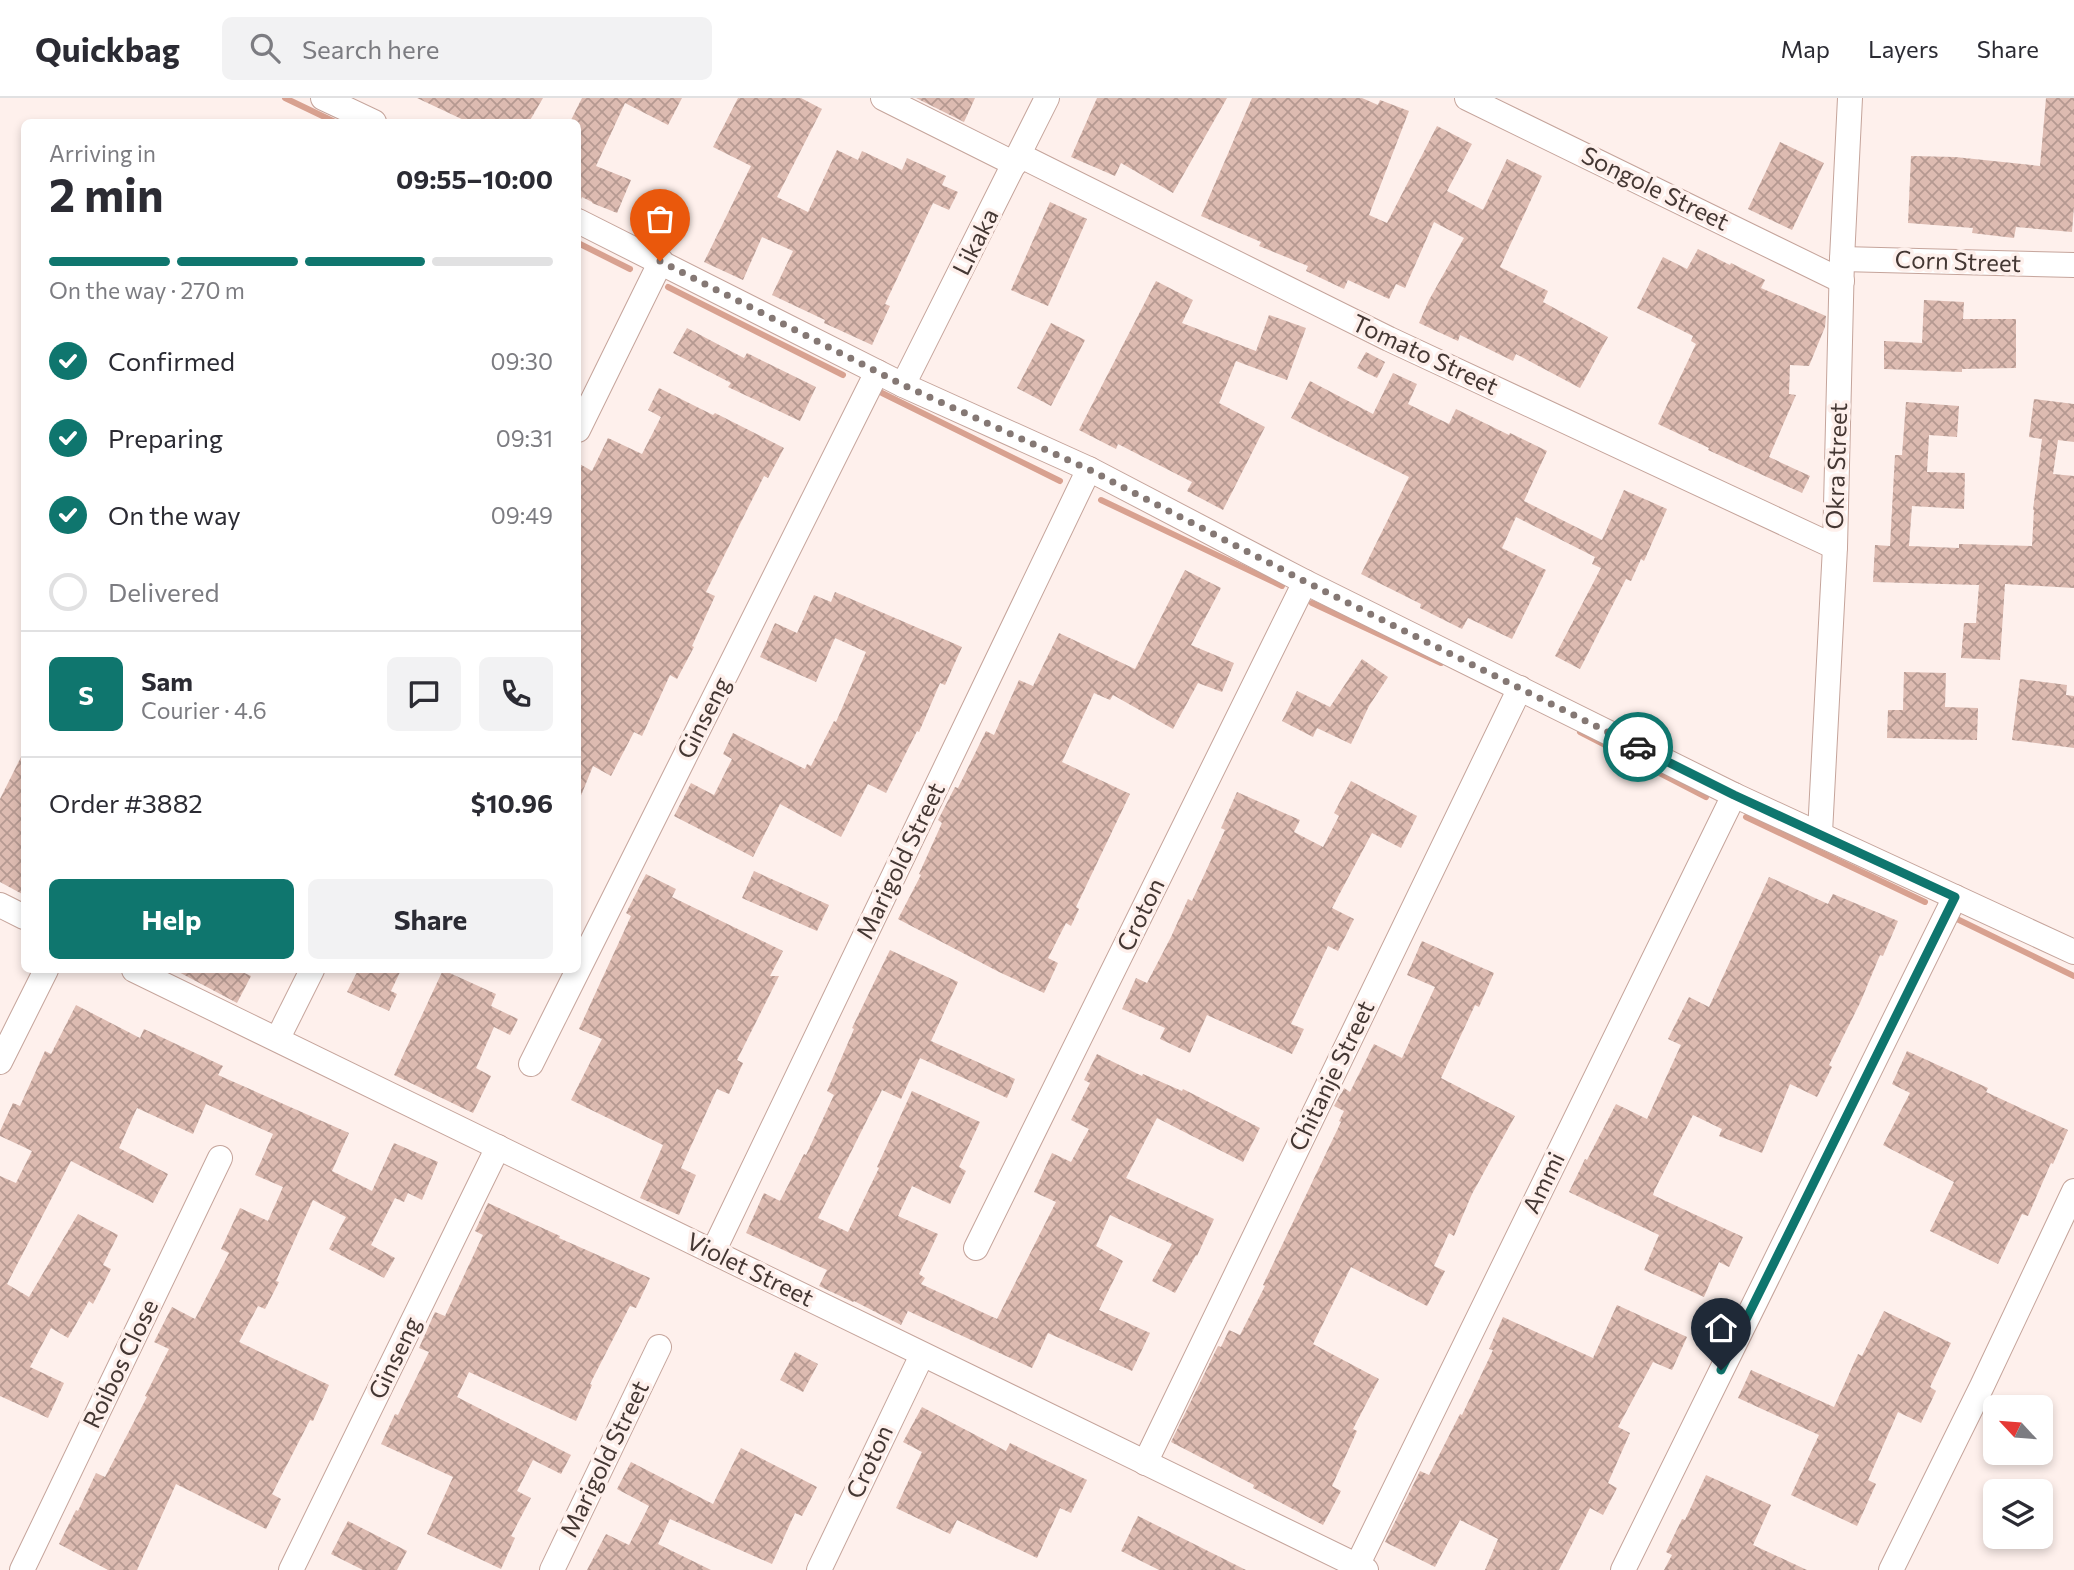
<!DOCTYPE html>
<html lang="en">
<head>
<meta charset="utf-8">
<style>
	:root { --surface:#fff; --page:#f2f2f3; --text:#2b2b33; --muted:#7c7c81; --line:#e1e1e2; --accent:#0f766e }
	body { margin:0; font-family:Commissioner,sans-serif; background:var(--page); color:var(--text); height:100vh; display:flex; flex-direction:column; font-size:26px; white-space:nowrap }
	* { box-sizing:border-box; margin:0 }
	p { font-size:23px; color:var(--muted) }
	.icon { flex:none; width:38px; height:38px; fill:none; stroke:currentColor; stroke-width:2; stroke-linecap:round; stroke-linejoin:round }
	.map { position:relative; flex:1; overflow:hidden }
	.sheet { position:absolute; left:21px; top:21px; width:560px; height:854px; display:flex; flex-direction:column; background:var(--surface); border-radius:10px; box-shadow:0 4px 10px #0003 }
	.sheet>* { flex:none }
	.needle { width:46px; rotate:296deg }
	.buttons { position:absolute; left:1983px; top:1297px; display:grid; gap:14px }
	.buttons a { display:grid; place-items:center; width:70px; height:70px; border-radius:10px; background:var(--surface); box-shadow:0 4px 10px #0003; font-size:35px }
	.pin { position:absolute; display:grid; place-items:center; width:60px; height:60px; color:#fff; margin:-72px -30px; border-radius:50% 50% 50% 0; rotate:-45deg; box-shadow:0 0 7px #0007 }
	.pin .icon { rotate:45deg }
	.courier { position:absolute; display:grid; place-items:center; width:70px; height:70px; margin:-35px; border:5px solid #0f766e; border-radius:50%; background:#fff; color:#222; box-shadow:0 2px 9px #0007 }
	.summary em { font-style:normal; font-weight:700 }
	.summary div { display:flex; flex-direction:column-reverse }
	.summary { display:flex; align-items:center; justify-content:space-between; height:119px; padding:0 28px }
	h1 { font-size:46px; font-weight:700; line-height:52px }
	.bar { display:grid; grid-template-columns:repeat(4,1fr); gap:10px 7px; align-content:center; height:84px; padding:0 28px }
	.bar i { height:9px; border-radius:5px; background:var(--line) }
	.bar .current { background:var(--accent) }
	.bar p { grid-column:span 4 }
	.line { display:flex; align-items:center; gap:18px; padding:0 28px; border-top:2px solid var(--line) }
	.line div { flex:1 }
	.round { display:grid; place-items:center; flex:none; width:74px; height:74px; border-radius:10px; background:var(--page) }
	ol { padding:0 28px; list-style:none }
	li { display:flex; align-items:center; gap:21px; height:77px }
	li p { margin-inline-start:auto }
	li .icon { padding:7px; border-radius:50%; background:var(--accent); color:#fff; stroke-width:4 }
	li:last-child { color:var(--muted) }
	li i { width:38px; height:38px; border:4px solid var(--line); border-radius:50% }
	.button { display:flex; gap:14px; margin-top:auto; padding:14px 28px }
	.button a { flex:1; height:80px; border-radius:10px; background:var(--accent); color:#fff; font-size:28px; font-weight:700; line-height:80px; text-align:center }
	.button a+a { background:var(--page); color:var(--text) }
	header { display:flex; align-items:center; gap:42px; box-sizing:border-box; height:98px; padding:0 35px; background:var(--surface); border-bottom:2px solid var(--line) }
	header strong { font-size:33px }
	nav { display:flex; gap:38px; margin-inline-start:auto; font-size:24px }
	.search { width:490px; height:63px; background:var(--page); display:flex; align-items:center; gap:18px; box-sizing:border-box; padding:0 24px; border-radius:10px; color:var(--muted); font-size:26px }
	.map>svg:first-child { display:block }
	.lines { fill:none; stroke-linecap:round; stroke-linejoin:round }
	.stream { stroke:#d8a190; stroke-width:6 }
	.building { fill:url(#building-cross-hatch) }
	.minor-casing { stroke:#c5a49b; stroke-width:26 }
	.minor { stroke:#fff; stroke-width:24 }
	.done { stroke:#857874; stroke-width:7; stroke-dasharray:0 12.6 }
	.route { stroke:#0f766e; stroke-width:9 }
	.labels { text-anchor:middle; stroke-width:7; stroke-linejoin:round; paint-order:stroke }
	.street-label { font-size:24px; fill:#443733; stroke:#fef0ec }
</style>
</head>
<body>
<header>
<strong>Quickbag</strong>
<div class="search"><svg class="icon" aria-label="search" viewBox="0 0 24 24"><circle cx="10" cy="10" r="6"/><path d="M15 15l6 6"/></svg>Search here</div>
<nav><a>Map</a><a>Layers</a><a>Share</a></nav>
</header>
<div class="map">
<svg width="2074" height="1472" viewBox="0 0 2074 1472">
	<defs>
		<pattern id="building-cross-hatch" width="8" height="8" patternUnits="userSpaceOnUse" patternTransform="scale(1.75)"><rect width="8" height="8" fill="#ddbbb1"/><path d="M0 0l8 8M0 8l8-8" fill="none" stroke="#b59991"/></pattern>
	</defs>
	<rect width="100%" height="100%" fill="#fef0ec"/>
	<g class="lines">
		<g class="stream">
			<path d="M285 0 335 24"/>
			<path d="M578 145 630 171"/>
			<path d="M668 189 843 277"/>
			<path d="M882 295 1060 383"/>
			<path d="M1101 402 1282 488"/>
			<path d="M1312 505 1441 565"/>
			<path d="M1580 634 1706 699"/>
			<path d="M1746 719 1925 804"/>
			<path d="M1957 821 2074 878"/>
		</g>
	</g>
	<g class="building">
		<path d="M417 0H543L529 24H468Z"/>
		<path d="M582 0H682L668 27 625 5 596 68 631 82 617 115 592 105V104L582 99 578 108V24H570Z"/>
		<path d="M738 0H801L822 11 777 99 808 114 837 52 858 62 862 53 902 72 907 60 946 78 942 87 958 94 949 112 933 105 885 206 890 208 872 247 824 225 825 222 772 197 793 153 762 139 743 182 704 164 751 68 713 49Z"/>
		<path d="M916 0H975L964 24Z"/>
		<path d="M1097 0H1227L1173 95 1121 65 1115 78 1071 59Z"/>
		<path d="M1252 0H1362L1378 7 1380 2 1409 13 1369 117 1387 125 1437 28 1472 46 1447 93 1483 112 1507 61 1542 78 1500 169 1548 193 1543 204 1608 239 1580 290 1516 256 1513 263 1460 237 1458 243 1419 225 1429 202 1464 140 1434 124 1405 190 1396 186 1389 201 1348 182 1344 191 1306 173 1308 168 1259 148 1261 144 1201 118Z"/>
		<path d="M2046 0H2074V108L2072 134 2016 129 2014 140 1972 135 1973 130 1908 125 1911 58 1955 59 2040 68Z"/>
		<path d="M1780 44 1824 65 1792 132 1748 111Z"/>
		<path d="M1050 104 1087 121 1048 208 1011 192Z"/>
		<path d="M1698 151 1730 167 1731 165 1765 182 1761 190 1826 218 1825 229 1809 268 1790 267 1789 296 1796 297 1769 359 1810 378 1802 395 1708 352 1709 350 1658 326 1696 246 1691 243 1693 238 1637 210 1663 159 1687 171Z"/>
		<path d="M1156 183 1193 202 1182 225 1256 253 1269 217 1306 230 1287 282 1236 263 1219 305 1265 329 1223 412 1187 393 1192 384 1118 346 1116 351 1079 332Z"/>
		<path d="M1924 202 1964 204 1963 221H2016V270L1962 271V274L1884 271V243L1922 245Z"/>
		<path d="M1051 225 1085 242 1051 308 1017 290Z"/>
		<path d="M687 230 744 260 747 255 816 289 800 323 728 289 731 285 673 255Z"/>
		<path d="M1366 254 1385 264 1377 280 1357 270Z"/>
		<path d="M1393 275 1417 286 1408 306 1449 326 1456 311 1509 337 1510 335 1547 353 1524 403 1602 442 1624 392 1667 411 1644 463 1641 461 1631 483 1626 481 1580 571 1555 558 1601 470 1592 466 1595 459 1516 419 1502 450 1546 472 1512 541 1468 520 1462 531 1420 510 1421 506 1361 476 1409 379 1291 320 1310 283 1373 316Z"/>
		<path d="M659 290 713 317 715 315 784 350 768 380 764 378 706 494 715 498 692 548 694 549 677 581 670 577 642 638 634 634 611 678 593 668 578 705V365L592 373 608 340 642 356 661 319 648 312Z"/>
		<path d="M2034 301 2074 306V344L2058 342 2053 376 2074 378V490L2005 486 2000 562 1961 560 1964 525H1976L1979 487 1873 484 1875 447 1890 448 1895 357H1902L1906 304 1959 308 1957 339 1929 337 1927 374 1965 375 1964 411 1912 408 1909 448 1959 450V446L2032 448 2034 412H2033L2042 341 2029 339Z"/>
		<path d="M1185 472 1221 490 1191 547 1234 565 1222 594 1198 585 1173 631 1113 597 1110 602 1094 595 1062 664 1130 696 1076 809 1079 811 1071 828 1066 825 1048 860 1058 865 1044 895 999 874 898 821 921 777 919 776 942 725 938 722 955 689 958 690 986 633 994 637 1019 582 1033 588 1059 535 1135 571Z"/>
		<path d="M835 494 962 549 945 587 940 585 919 634 917 633 886 695 868 686 841 739 780 706 753 759 674 718 691 685 714 697 732 661 723 656 733 635 805 671 807 666 811 668 834 623 836 624 866 554 835 540 816 584 760 559 775 525 797 535 814 497 831 504Z"/>
		<path d="M1362 561 1388 579 1369 608 1351 646 1317 630 1313 639 1282 623 1297 593 1330 609Z"/>
		<path d="M1904 574 1946 575 1945 609 1978 610 1977 642 1887 640 1888 612H1903Z"/>
		<path d="M2020 581 2067 587 2066 597 2074 598V650L2012 642Z"/>
		<path d="M24 653V797L0 784V701Z"/>
		<path d="M1351 683 1417 718 1401 750 1372 735 1332 810 1354 821 1338 853 1328 848 1291 926 1304 931 1292 956 1207 917 1190 955 1160 941 1165 930 1122 911 1136 880 1147 885 1171 839 1188 801 1192 803 1225 732 1221 730 1237 694 1300 722 1294 734 1323 749 1339 718 1334 715Z"/>
		<path d="M754 773 829 807 817 833 742 800Z"/>
		<path d="M646 776 676 791 672 799 783 853 770 878H779L737 962 743 965 729 996 717 991 681 1070 696 1077 679 1117 640 1100 663 1047 571 1002 602 941 579 931 631 818 626 815Z"/>
		<path d="M1769 779 1828 806 1833 796 1898 823 1883 858 1880 857 1860 905 1829 967 1832 969 1817 999 1790 986 1762 1055 1719 1038 1722 1031 1693 1017 1654 1093 1653 1097 1743 1139 1729 1169 1719 1164 1704 1199 1644 1172 1659 1137 1569 1094 1585 1061 1587 1062 1616 1006 1647 1021 1681 947 1668 941 1689 899 1709 909Z"/>
		<path d="M1422 843 1494 875 1479 909 1475 907 1441 980 1515 1018 1472 1096 1454 1138 1449 1135 1434 1168 1445 1173 1427 1208 1351 1169 1313 1246 1379 1281 1353 1331 1357 1333 1332 1388 1341 1393 1323 1427 1253 1390 1254 1387 1171 1344 1218 1248 1221 1249 1229 1232 1240 1237 1265 1188 1263 1187 1341 1024 1339 1023 1344 1013 1334 1008 1344 990 1350 994 1374 946 1402 960 1435 889 1407 877Z"/>
		<path d="M890 852 958 884 931 943 1015 981 1007 1000 920 960 901 1001 882 992 818 1120 848 1134 879 1070 877 1069 912 993 980 1024 959 1069 966 1073 950 1106 912 1088 898 1118 938 1136 919 1176 925 1180 921 1186 997 1221 1056 1104 1034 1094 1052 1055 1071 1064 1089 1031 1071 1022 1090 985 1084 982 1097 956 1142 978 1143 976 1182 993 1183 991 1260 1030 1243 1064 1157 1020 1126 1080 1214 1121 1197 1158 1196 1157 1175 1195 1152 1183 1172 1146 1110 1117 1096 1148 1123 1163 1099 1212 1150 1235 1132 1273 1048 1235 1032 1270 908 1213 901 1227 854 1203 853 1204 819 1188 827 1172 746 1135 764 1095 780 1103 804 1056 806 1057 834 997 827 993 854 931 852 930Z"/>
		<path d="M175 872H238L251 878 237 905Z"/>
		<path d="M358 872H401L391 893 397 896 389 913 347 894Z"/>
		<path d="M443 872 496 896 491 908 518 921 510 937 494 929 476 970 491 978 473 1015 394 977Z"/>
		<path d="M76 907 140 940 144 931 223 968 218 977 349 1035 332 1073 372 1093 394 1045 438 1064 422 1102 408 1095 404 1104 395 1100 371 1147 395 1160 384 1180 329 1151 346 1119 313 1102 276 1183 279 1184 265 1211 258 1208 239 1244 329 1287 313 1323 310 1322 272 1396 281 1401 266 1431 176 1386 137 1472H108L59 1446 76 1412 78 1413 96 1375 105 1379 147 1299 145 1298 169 1251 154 1244 172 1209 195 1221 229 1155 221 1151 240 1110 268 1123 283 1089 255 1077 273 1036 206 1006 193 1036 137 1010 119 1050 168 1076 153 1105 71 1063 7 1186 29 1199 78 1116 118 1137 103 1167 111 1171 93 1206 89 1203 68 1240 51 1230 30 1269 64 1285 48 1320 0 1298V1078L16 1085 32 1053 0 1038V1033L13 1005 20 1008 45 953 51 956Z"/>
		<path d="M1907 953 1988 990 1986 994 2068 1032 2053 1066 2051 1065 2028 1118 2022 1116 1998 1166 1930 1133 1954 1084 1883 1047 1910 995 1892 986Z"/>
		<path d="M488 1105 560 1138 559 1140 650 1180 636 1210 630 1208 590 1286 592 1287 576 1323 469 1274 457 1299 571 1357 561 1376 533 1362 517 1393 531 1400 511 1438 515 1440 501 1471 427 1436 453 1379 381 1346 395 1316 398 1317 429 1254 419 1250 435 1214 445 1218 483 1137 475 1133Z"/>
		<path d="M1617 1207 1687 1239 1672 1272 1653 1264 1618 1329 1630 1335 1608 1385 1617 1390 1603 1417 1590 1410 1559 1472H1485L1498 1441 1460 1422 1435 1469 1385 1444 1420 1373 1429 1377 1460 1316 1462 1317 1493 1252 1489 1251 1503 1219 1593 1260Z"/>
		<path d="M1884 1213 1951 1245 1930 1289 1936 1293 1921 1325 1898 1314 1868 1382 1876 1386 1857 1428 1791 1397 1819 1337 1738 1300 1751 1272 1834 1309 1858 1256 1862 1258Z"/>
		<path d="M795 1254 818 1266 803 1294 780 1282Z"/>
		<path d="M922 1309 1006 1353 1010 1345 1087 1382 1071 1415 1060 1410 1037 1460 957 1422 950 1436 896 1410 922 1354 903 1344Z"/>
		<path d="M741 1350 817 1389 802 1418 795 1415 772 1466 670 1421 658 1446 711 1472H587L606 1436 629 1447 649 1408 617 1391 631 1364 713 1406Z"/>
		<path d="M1706 1377 1771 1407 1753 1447 1807 1472H1664L1672 1457 1666 1454 1682 1421 1685 1422Z"/>
		<path d="M1138 1418 1246 1472H1159L1121 1453Z"/>
		<path d="M348 1423 407 1453 397 1472H363L331 1456Z"/>
	</g>
	<g class="lines">
		<g class="minor-casing">
			<g id="minor">
				<path d="M323 0 374 24"/>
				<path d="M883 0 1015 66"/>
				<path d="M1467 0 1842 183"/>
				<path d="M1019 57 1389 241 1835 449"/>
				<path d="M578 123 903 287 1089 371 1305 484 1734 697 2074 854"/>
				<path d="M1842 161 2074 167"/>
				<path d="M903 287 1047 0"/>
				<path d="M578 332 661 163"/>
				<path d="M1820 735 1835 449 1842 161 1850 0"/>
				<path d="M0 807 24 819"/>
				<path d="M134 872 1366 1472"/>
				<path d="M278 940 312 872"/>
				<path d="M0 964 46 872"/>
				<path d="M531 966 877 274"/>
				<path d="M976 1150 1305 484"/>
				<path d="M713 1154 1089 371"/>
				<path d="M1145 1365 1520 590"/>
				<path d="M22 1472 220 1060"/>
				<path d="M291 1472 498 1049"/>
				<path d="M552 1472 659 1249"/>
				<path d="M819 1472 922 1257"/>
				<path d="M1355 1472 1734 697"/>
				<path d="M1623 1472 1955 799"/>
				<path d="M1891 1472 1982 1288 2074 1093"/>
			</g>
		</g>
		<use href="#minor" class="minor"/>
	</g>
	<g class="lines">
		<path class="done" d="M660 163 903 287 1088 371 1306 484 1638 649"/>
		<path class="route" d="M1638 649 1734 697 1955 799 1721 1272"/>
	</g>
	<g class="labels">
		<g class="street-label">
			<text transform="translate(1655 91) rotate(26)" y="8">Songole Street</text>
			<text transform="translate(976 144) rotate(-63)" y="8">Likaka</text>
			<text transform="translate(1958 164) rotate(2)" y="8">Corn Street</text>
			<text transform="translate(1425 257) rotate(25)" y="8">Tomato Street</text>
			<text transform="translate(1837 368) rotate(-88)" y="8">Okra Street</text>
			<text transform="translate(704 620) rotate(-63)" y="8">Ginseng</text>
			<text transform="translate(901 763) rotate(-64)" y="8">Marigold Street</text>
			<text transform="translate(1141 817) rotate(-64)" y="8">Croton</text>
			<text transform="translate(1332 978) rotate(-64)" y="8">Chitanje Street</text>
			<text transform="translate(1544 1085) rotate(-64)" y="8">Ammi</text>
			<text transform="translate(750 1172) rotate(26)" y="8">Violet Street</text>
			<text transform="translate(395 1260) rotate(-64)" y="8">Ginseng</text>
			<text transform="translate(121 1266) rotate(-64)" y="8">Roibos Close</text>
			<text transform="translate(605 1361) rotate(-64)" y="8">Marigold Street</text>
			<text transform="translate(870 1364) rotate(-65)" y="8">Croton</text>
		</g>
	</g>
</svg>
<div class="buttons">
<a><svg class="needle" viewBox="-14 -14 28 28"><path d="M0-13l5 13h-10z" fill="#e53935"/><path d="M0 13l5-13h-10z" fill="#7c7c81"/></svg></a>
<a><svg class="icon" aria-label="layers" viewBox="0 0 24 24"><path d="M12 4l9 5-9 5-9-5zM3 14l9 5 9-5"/></svg></a>
</div>
<div class="pin" style="left:660px;top:163px;background:#ea580c"><svg class="icon" aria-label="bag" viewBox="0 0 24 24"><path d="M5 8h14l-1 12H6zM9 8a3 3 0 0 1 6 0"/></svg></div>
<div class="pin" style="left:1721px;top:1272px;background:#1f2937"><svg class="icon" aria-label="home" viewBox="0 0 24 24"><path d="M3 11l9-7 9 7M6 9v11h12V9"/></svg></div>
<div class="courier" style="left:1638px;top:649px"><svg class="icon" aria-label="car" viewBox="0 0 24 24"><path d="M5 17H2v-5l4-1 3-4h7l3 4 3 1v5h-3M9 17h6M6 11h13"/><circle cx="7" cy="17" r="2"/><circle cx="17" cy="17" r="2"/></svg></div>
<section class="sheet">
<div class="summary"><div><h1>2 min</h1><p>Arriving in</p></div><em>09:55–10:00</em></div>
<div class="bar"><i class="current"></i><i class="current"></i><i class="current"></i><i></i><p>On the way · 270 m</p></div>
<ol>
<li><svg class="icon" aria-label="check" viewBox="0 0 24 24"><path d="M5 12l5 5 9-10"/></svg>Confirmed<p>09:30</p></li>
<li><svg class="icon" aria-label="check" viewBox="0 0 24 24"><path d="M5 12l5 5 9-10"/></svg>Preparing<p>09:31</p></li>
<li><svg class="icon" aria-label="check" viewBox="0 0 24 24"><path d="M5 12l5 5 9-10"/></svg>On the way<p>09:49</p></li>
<li><i></i>Delivered</li>
</ol>
<div class="line" style="height:126px"><b class="round" style="background:var(--accent);color:#fff">S</b><div><b>Sam</b><p>Courier · 4.6</p></div><a class="round"><svg class="icon" aria-label="chat" viewBox="0 0 24 24"><path d="M4 5h16v11H9l-5 4z"/></svg></a><a class="round"><svg class="icon" aria-label="phone" viewBox="0 0 24 24"><path d="M5 4h4l2 5-3 2q2 4 5 5l2-3 5 2v4C11 20 4 13 5 4z"/></svg></a></div>
<div class="line" style="height:91px"><div>Order #3882</div><b>$10.96</b></div>
<div class="button"><a>Help</a><a>Share</a></div>
</section>
</div>
</body>
</html>
